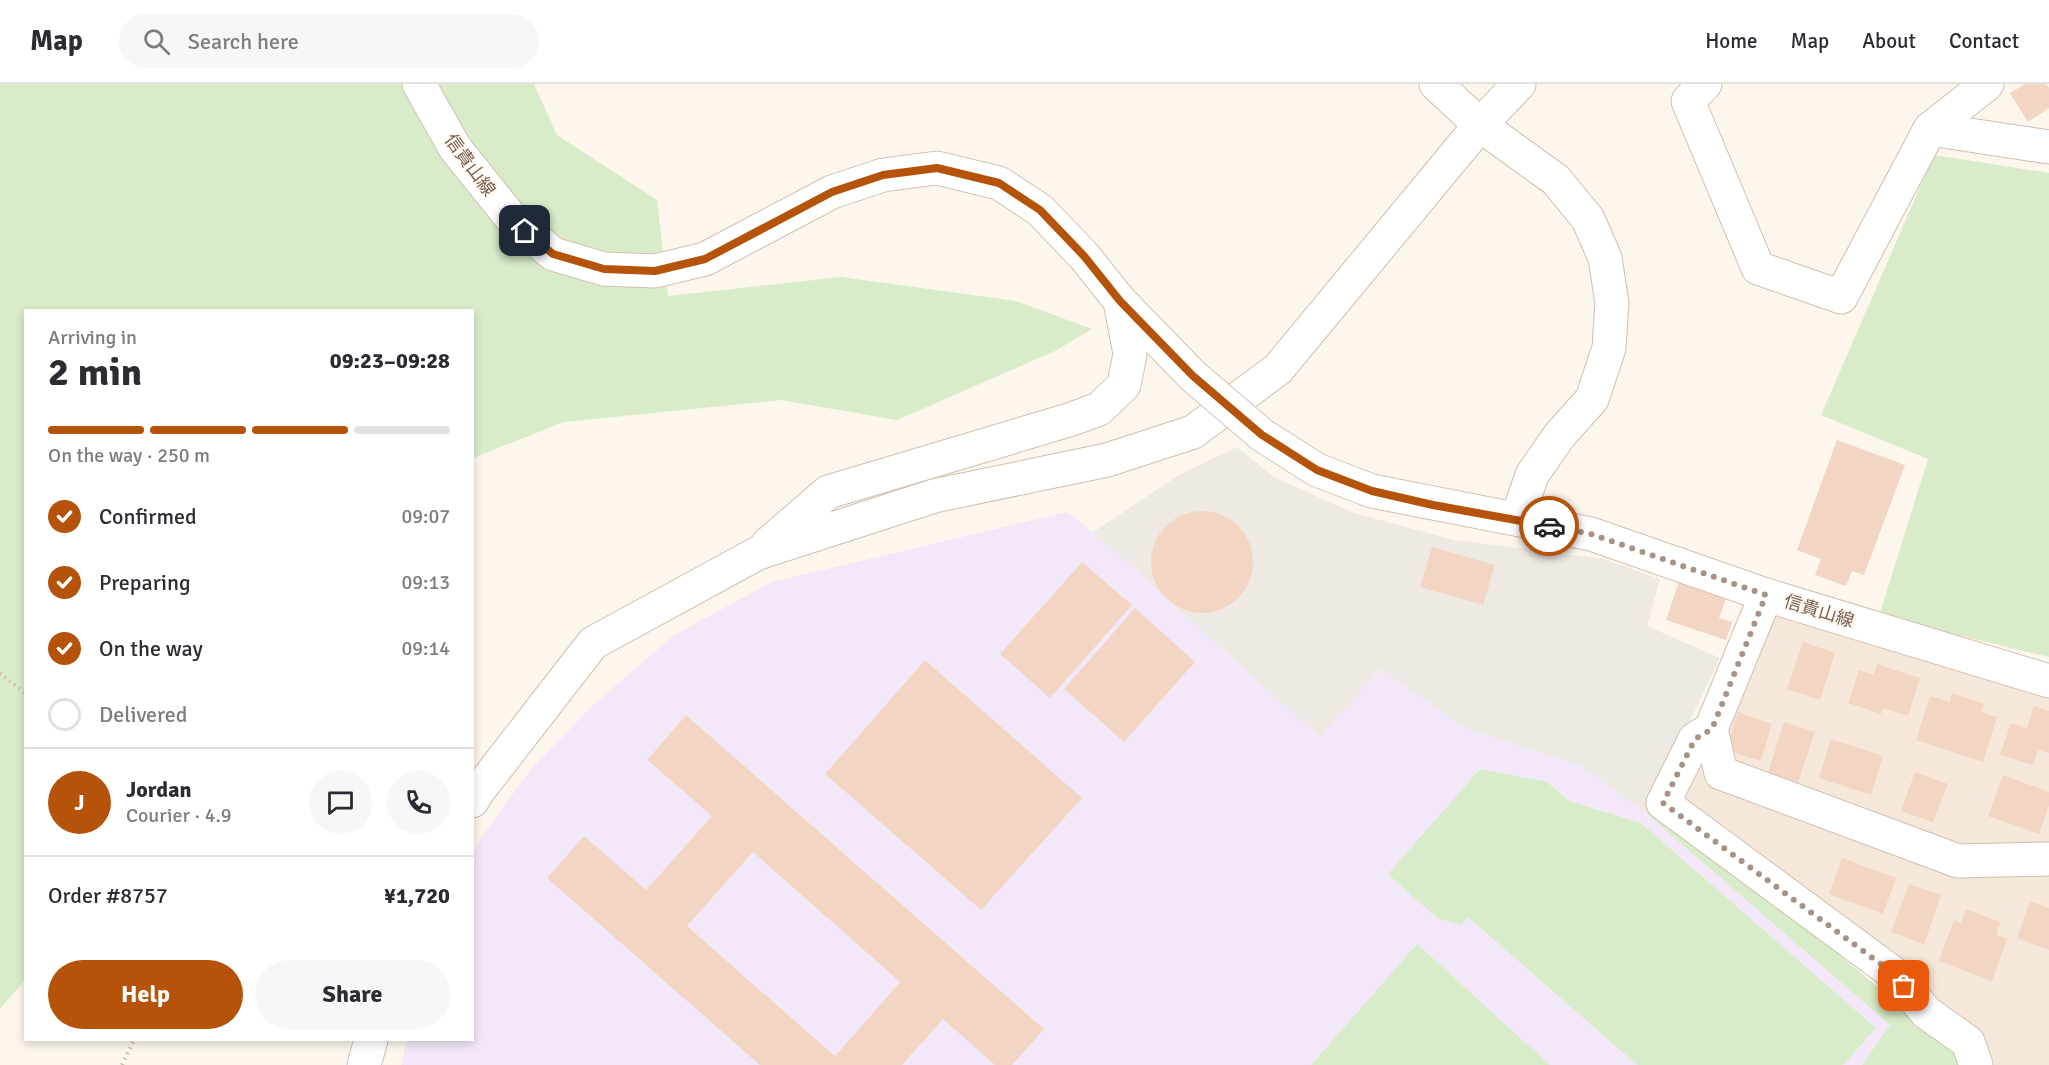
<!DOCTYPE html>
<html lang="en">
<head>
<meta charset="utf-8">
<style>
	:root { --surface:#fff; --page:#f7f7f7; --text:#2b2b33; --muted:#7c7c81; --line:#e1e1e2; --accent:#b45309 }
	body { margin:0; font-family:Signika,"Noto Sans JP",sans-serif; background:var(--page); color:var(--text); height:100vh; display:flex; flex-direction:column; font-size:22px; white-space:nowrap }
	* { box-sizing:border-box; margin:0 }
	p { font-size:20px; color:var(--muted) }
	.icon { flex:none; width:33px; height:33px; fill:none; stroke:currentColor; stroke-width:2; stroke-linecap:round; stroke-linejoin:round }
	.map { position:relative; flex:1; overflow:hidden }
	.details { position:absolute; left:24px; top:225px; width:450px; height:732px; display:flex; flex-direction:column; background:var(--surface); border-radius:0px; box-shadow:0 3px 9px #0003 }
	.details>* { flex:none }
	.pin { position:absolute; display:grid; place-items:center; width:51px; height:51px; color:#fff; margin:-26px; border-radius:12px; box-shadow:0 3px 9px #0006 }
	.courier { position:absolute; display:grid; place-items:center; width:60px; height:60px; margin:-30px; border:4px solid #b45309; border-radius:50%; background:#fff; color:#222; box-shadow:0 2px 8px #0007 }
	.head em { font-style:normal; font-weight:700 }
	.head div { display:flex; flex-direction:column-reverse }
	.head { display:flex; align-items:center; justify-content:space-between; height:102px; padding:0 24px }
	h1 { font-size:39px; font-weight:700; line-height:45px }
	.bar { display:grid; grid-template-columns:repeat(4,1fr); gap:9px 6px; align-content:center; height:72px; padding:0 24px }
	.bar i { height:8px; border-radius:4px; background:var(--line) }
	.bar .current { background:var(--accent) }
	.bar p { grid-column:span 4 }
	.line { display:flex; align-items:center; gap:15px; padding:0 24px; border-top:2px solid var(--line) }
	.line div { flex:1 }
	.round { display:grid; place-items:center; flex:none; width:63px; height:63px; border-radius:32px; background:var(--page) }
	ol { padding:0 24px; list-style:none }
	li { display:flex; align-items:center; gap:18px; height:66px }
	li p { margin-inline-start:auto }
	li .icon { padding:6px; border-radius:50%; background:var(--accent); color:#fff; stroke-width:4 }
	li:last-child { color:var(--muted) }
	li i { width:33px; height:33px; border:3px solid var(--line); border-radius:50% }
	.cta { display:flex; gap:12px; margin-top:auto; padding:12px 24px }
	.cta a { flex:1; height:69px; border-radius:36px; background:var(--accent); color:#fff; font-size:24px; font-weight:700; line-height:69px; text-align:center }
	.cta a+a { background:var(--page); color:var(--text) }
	header { display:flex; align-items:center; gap:36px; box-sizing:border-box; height:84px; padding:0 30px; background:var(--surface); border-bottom:2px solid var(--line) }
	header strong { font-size:28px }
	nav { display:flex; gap:33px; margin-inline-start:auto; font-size:21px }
	.search { width:420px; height:54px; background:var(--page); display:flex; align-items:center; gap:15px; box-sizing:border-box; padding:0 21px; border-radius:33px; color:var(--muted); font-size:22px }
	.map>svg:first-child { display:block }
	.residential { fill:#f5e8da }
	.industrial { fill:#efe9e4 }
	.education { fill:#f3e8fa; fill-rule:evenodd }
	.green { fill:#d8ecc9 }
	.building { fill:#f3d5c3; fill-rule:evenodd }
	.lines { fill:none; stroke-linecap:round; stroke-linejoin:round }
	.minor-casing { stroke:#d1beb0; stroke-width:35 }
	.tertiary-casing { stroke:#d1beb0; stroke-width:35 }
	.secondary-casing { stroke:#d6c0b0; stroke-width:35 }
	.path { stroke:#d9b8a5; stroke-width:4; stroke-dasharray:1.5 4.5; stroke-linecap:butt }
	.minor { stroke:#fff; stroke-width:33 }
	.tertiary { stroke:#fff; stroke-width:33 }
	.secondary { stroke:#fff; stroke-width:33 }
	.secondary-bridge-casing { stroke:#d6c0b0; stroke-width:35; stroke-linecap:butt }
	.secondary-bridge { stroke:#fff; stroke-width:33 }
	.done { stroke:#a89285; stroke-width:6; stroke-dasharray:0 10.8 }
	.route { stroke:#b45309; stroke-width:8 }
	.labels { text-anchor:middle; stroke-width:4.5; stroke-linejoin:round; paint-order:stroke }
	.street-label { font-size:18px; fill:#7a5c4d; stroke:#fffaf3 }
</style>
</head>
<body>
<header>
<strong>Map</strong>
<div class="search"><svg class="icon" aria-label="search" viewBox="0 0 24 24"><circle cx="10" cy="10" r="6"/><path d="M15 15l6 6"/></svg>Search here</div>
<nav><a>Home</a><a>Map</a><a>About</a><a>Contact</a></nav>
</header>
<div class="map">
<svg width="2049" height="981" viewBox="0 0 2049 981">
	<rect width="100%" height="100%" fill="#fdf6ec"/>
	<path class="residential" d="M1772 525 2049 612V981H1982L1676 721Z"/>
	<path class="industrial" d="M1237 363 1274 393 1354 429 1454 456 1604 475 1660 495 1647 542 1720 574 1646 729 1579 681 1464 644 1381 585 1319 653 1093 448 1179 391Z"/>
	<g class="education">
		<path d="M1067 428 1093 448 1319 653 1381 585 1464 644 1579 681 1646 729 1890 941 1862 981H1843L1876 944 1641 739 1569 717 1547 698 1468 833 1637 981H1550L1417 861 1311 981H1012L1043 944 686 631 647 676 712 732 646 806 760 981H401L407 956H472V771L480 755 531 685 591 623 674 551 772 498ZM1082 478 1050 613 1000 570ZM1135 525 1195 578 1124 658 1064 605ZM925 576 1081 714 981 826 825 690Z"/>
		<path d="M753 768 900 898 835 972 687 842Z"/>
		<path d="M943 935 995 981H902Z"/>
	</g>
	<g class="green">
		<path d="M0 0H534L557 51 657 116 668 212 841 193 1016 217 1092 245 1055 267 897 336 781 316 564 338 473 374 472 226H26V895L0 925Z"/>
		<path d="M1934 71 2049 89V573L1879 532 1928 375 1821 331Z"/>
		<path d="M1480 685 1547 698 1569 717 1641 739 1876 944 1843 981H1637L1468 833 1461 841 1437 834 1388 790Z"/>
		<path d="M1652 716 1966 976 1967 981H1862L1890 941 1646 729Z"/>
		<path d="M1417 860 1550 981H1311Z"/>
	</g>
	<g class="building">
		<path d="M2025 0H2046L2049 4V24L2028 38 2010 9Z"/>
		<path d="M1837 356 1905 381 1864 491 1852 487 1846 502 1815 491 1821 475 1797 466Z"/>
		<circle cx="1202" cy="478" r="51"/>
		<path d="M1432 463 1495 481 1483 521 1420 503Z"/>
		<path d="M1082 478 1132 521 1050 614 1000 570Z"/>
		<path d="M1679 498 1726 515 1719 534 1732 538 1726 556 1666 536Z"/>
		<path d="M1135 524 1195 578 1124 658 1064 605Z"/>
		<path d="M1803 558 1835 569 1820 616 1787 605Z"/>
		<path d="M925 576 1082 714 981 826 825 690Z"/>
		<path d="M1877 580 1920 594 1908 632 1883 624 1881 630 1848 619 1859 586 1874 591Z"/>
		<path d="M1952 609 1984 620 1981 628 1997 633 1983 678 1916 656 1930 612 1950 618Z"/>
		<path d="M2034 622 2049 627V669L2038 666 2033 681 2000 671 2011 639 2027 644Z"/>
		<path d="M1738 628 1772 640 1761 677 1726 666Z"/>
		<path d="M686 631 1044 945 1012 981H995L943 935 902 981H760L547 794 584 752 646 806 712 732 647 676ZM753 768 900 898 835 972 687 842Z"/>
		<path d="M1784 638 1815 648 1798 699 1768 689Z"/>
		<path d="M1831 655 1883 672 1871 711 1819 694Z"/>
		<path d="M1915 688 1948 700 1933 738 1901 727Z"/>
		<path d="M2003 691 2049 708V721L2039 750 1988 732Z"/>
		<path d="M1842 774 1896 794 1883 830 1829 810Z"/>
		<path d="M1909 800 1941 811 1924 860 1891 848Z"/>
		<path d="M2030 817 2049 824V866L2017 854Z"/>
		<path d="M1966 825 2000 838 1996 851 2007 855 1992 897 1939 877 1954 836 1961 839Z"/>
	</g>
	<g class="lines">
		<g class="minor-casing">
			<g id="minor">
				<path d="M1705 0 1688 17 1758 184 1841 213 1930 45 1987 0"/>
				<path d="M1930 45 2049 63"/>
				<path d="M1766 511 1711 645 1721 689 1958 777 2049 775"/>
				<path d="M1711 645 1695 655 1663 719 1893 889 1927 929 1968 958 1976 981"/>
			</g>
		</g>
		<g class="tertiary-casing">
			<g id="tertiary">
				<path d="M1436 0 1480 41 1556 96 1588 135 1605 174 1612 219 1609 264 1592 315 1559 352 1532 391 1517 435"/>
				<path d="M768 460 828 408 1072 335 1099 325 1124 301 1130 270 1120 217"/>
				<path d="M472 717 479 706 593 559 758 469 934 412 1107 376 1193 348 1278 285 1480 41 1519 0"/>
				<path d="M364 981 371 956"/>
			</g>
		</g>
		<g class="secondary-casing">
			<g id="secondary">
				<path d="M419 0 455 64 512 135 553 170 604 185 655 187 705 175 832 108 883 91 937 84 999 99 1040 126 1084 172 1120 217 1193 292"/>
				<path d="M1262 351 1317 386 1372 407 1591 450 1766 511 2049 597"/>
			</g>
		</g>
		<g class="path">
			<path d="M0 589 26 610"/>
			<path d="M122 981 134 956"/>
		</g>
		<use href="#minor" class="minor"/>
		<use href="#tertiary" class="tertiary"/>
		<use href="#secondary" class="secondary"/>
		<g class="secondary-bridge-casing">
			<path id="secondary-bridge" d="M1193 292 1262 351"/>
		</g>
		<use href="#secondary-bridge" class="secondary-bridge"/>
	</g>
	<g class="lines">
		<path class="done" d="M1549 442 1591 450 1766 511 1712 645 1695 655 1663 719 1893 889 1904 902"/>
		<path class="route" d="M525 147 553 170 604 185 655 187 705 175 832 108 883 91 937 84 999 99 1040 126 1084 172 1120 217 1193 292 1262 351 1317 386 1372 407 1433 421 1549 442"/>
	</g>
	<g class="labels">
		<g class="street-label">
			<text transform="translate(470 81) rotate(54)" y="6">信貴山線</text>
			<text transform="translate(1819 527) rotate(17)" y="6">信貴山線</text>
		</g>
	</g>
</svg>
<div class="pin" style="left:1904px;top:902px;background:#ea580c"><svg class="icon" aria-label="bag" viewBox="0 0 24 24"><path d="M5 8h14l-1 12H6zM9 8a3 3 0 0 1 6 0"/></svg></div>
<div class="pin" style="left:525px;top:147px;background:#1f2937"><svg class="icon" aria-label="home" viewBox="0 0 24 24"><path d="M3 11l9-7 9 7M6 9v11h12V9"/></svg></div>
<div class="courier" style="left:1549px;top:442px"><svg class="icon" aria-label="car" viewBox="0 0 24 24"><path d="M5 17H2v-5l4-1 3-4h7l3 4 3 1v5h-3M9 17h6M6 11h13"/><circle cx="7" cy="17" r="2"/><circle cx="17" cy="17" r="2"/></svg></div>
<section class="details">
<div class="head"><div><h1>2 min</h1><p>Arriving in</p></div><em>09:23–09:28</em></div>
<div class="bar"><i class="current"></i><i class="current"></i><i class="current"></i><i></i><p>On the way · 250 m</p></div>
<ol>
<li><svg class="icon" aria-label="check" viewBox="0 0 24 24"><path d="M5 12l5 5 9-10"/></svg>Confirmed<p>09:07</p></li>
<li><svg class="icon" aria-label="check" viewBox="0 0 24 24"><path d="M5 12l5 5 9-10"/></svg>Preparing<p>09:13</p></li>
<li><svg class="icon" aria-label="check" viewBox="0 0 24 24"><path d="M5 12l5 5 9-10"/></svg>On the way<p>09:14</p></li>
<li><i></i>Delivered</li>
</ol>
<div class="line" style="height:108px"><b class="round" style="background:var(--accent);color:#fff">J</b><div><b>Jordan</b><p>Courier · 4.9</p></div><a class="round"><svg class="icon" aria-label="chat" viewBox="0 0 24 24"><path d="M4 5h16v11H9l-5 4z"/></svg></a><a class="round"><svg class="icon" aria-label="phone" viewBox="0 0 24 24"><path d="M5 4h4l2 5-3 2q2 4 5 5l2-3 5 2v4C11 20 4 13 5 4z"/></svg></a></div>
<div class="line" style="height:78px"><div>Order #8757</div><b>¥1,720</b></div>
<div class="cta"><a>Help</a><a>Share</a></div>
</section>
</div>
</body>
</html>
